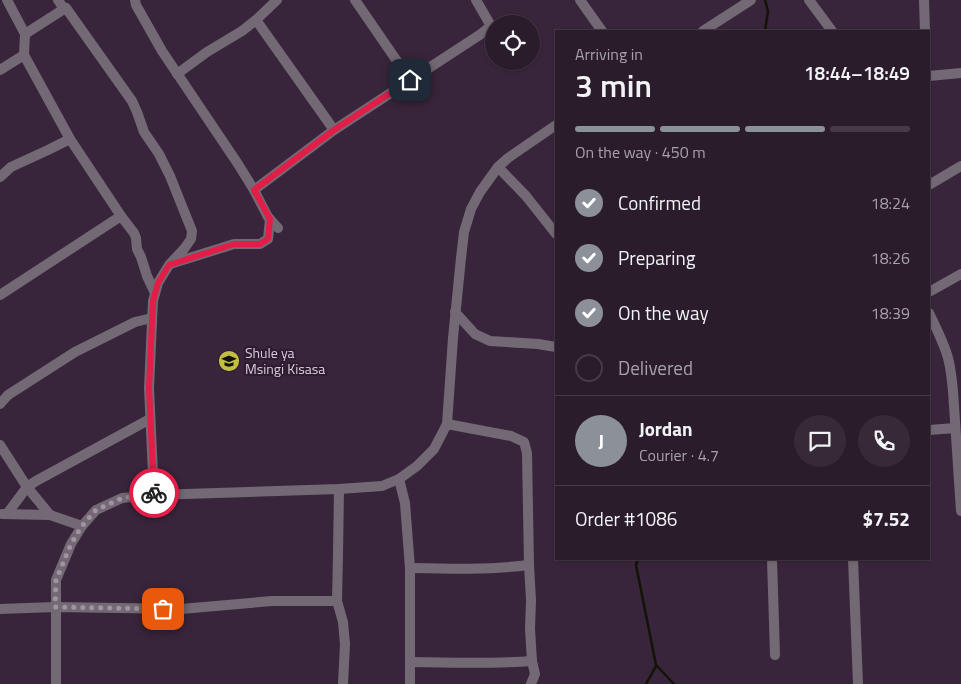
<!DOCTYPE html>
<html lang="en">
<head>
<meta charset="utf-8">
<style>
	:root { --surface:#2b1c2c; --page:#372938; --text:#f1f3f6; --muted:#a6a1a9; --line:#473a48; --accent:#8c9099 }
	body { margin:0; font-family:"Titillium Web",sans-serif; background:var(--page); color:var(--text); height:100vh; display:flex; flex-direction:column; font-size:19px; white-space:nowrap }
	* { box-sizing:border-box; margin:0 }
	p { font-size:16px; color:var(--muted) }
	.icon { flex:none; width:28px; height:28px; fill:none; stroke:currentColor; stroke-width:2; stroke-linecap:round; stroke-linejoin:round }
	.map { position:relative; flex:1; overflow:hidden }
	.sheet { position:absolute; left:555px; top:30px; width:375px; height:530px; display:flex; flex-direction:column; background:var(--surface); border-radius:0px; box-shadow:0 1px 4px #0004,0 0 0 1px var(--line) }
	.sheet>* { flex:none }
	.tools { position:absolute; left:485px; top:15px; display:grid; gap:10px }
	.tools a { display:grid; place-items:center; width:55px; height:55px; border-radius:50%; background:var(--surface); box-shadow:0 1px 4px #0004,0 0 0 1px var(--line); font-size:25px }
	.pin { position:absolute; display:grid; place-items:center; width:42px; height:42px; color:#fff; margin:-21px; border-radius:10px; box-shadow:0 2px 8px #0006 }
	.courier { position:absolute; display:grid; place-items:center; width:50px; height:50px; margin:-25px; border:4px solid #e11d48; border-radius:50%; background:#fff; color:#222; box-shadow:0 1px 6px #0007 }
	.headline em { font-style:normal; font-weight:600 }
	.headline div { display:flex; flex-direction:column-reverse }
	.headline { display:flex; align-items:center; justify-content:space-between; height:85px; padding:0 20px }
	h1 { font-size:32px; font-weight:600; line-height:38px }
	.bar { display:grid; grid-template-columns:repeat(4,1fr); gap:8px 5px; align-content:center; height:60px; padding:0 20px }
	.bar i { height:6px; border-radius:4px; background:var(--line) }
	.bar .active { background:var(--accent) }
	.bar p { grid-column:span 4 }
	.line { display:flex; align-items:center; gap:12px; padding:0 20px; border-top:1px solid var(--line) }
	.line div { flex:1 }
	.round { display:grid; place-items:center; flex:none; width:52px; height:52px; border-radius:26px; background:var(--page) }
	ol { padding:0 20px; list-style:none }
	li { display:flex; align-items:center; gap:15px; height:55px }
	li p { margin-inline-start:auto }
	li .icon { padding:5px; border-radius:50%; background:var(--accent); color:#fff; stroke-width:4 }
	li:last-child { color:var(--muted) }
	li i { width:28px; height:28px; border:2px solid var(--line); border-radius:50% }
	.map>svg:first-child { display:block }
	.lines { fill:none; stroke-linecap:round; stroke-linejoin:round }
	.stream { stroke:#131306; stroke-width:2.5 }
	.minor { stroke:#736974; stroke-width:10 }
	.done { stroke:#a292a3; stroke-width:5; stroke-dasharray:0 9 }
	.route { stroke:#e11d48; stroke-width:6 }
	.labels { text-anchor:middle; stroke-width:4.5; stroke-linejoin:round; paint-order:stroke }
	.poi-label { font-size:14px; fill:#dacddb; stroke:#2e1c31; text-anchor:start }
</style>
</head>
<body>
<div class="map">
<svg width="961" height="684" viewBox="0 0 961 684">
	<rect width="100%" height="100%" fill="#39253b"/>
	<g class="lines">
		<g class="stream">
			<path d="M765 31 768 11 765 0"/>
			<path d="M638 559 636 565 656 665 674 684"/>
			<path d="M646 684 656 666"/>
		</g>
		<g class="minor">
			<path d="M7 0 25 34 24 55 70 139 121 216 134 233 136 238 137 249 141 257 147 276 155 293"/>
			<path d="M58 0 64 9 66 8 132 101 137 112 144 132 159 154 170 176 192 231 191 239 184 249 169 265 158 283 153 301 149 388 154 495"/>
			<path d="M135 0 136 5 162 51 238 164 254 190 268 217 278 228"/>
			<path d="M355 0 410 80"/>
			<path d="M580 0 602 31"/>
			<path d="M809 0 832 31"/>
			<path d="M924 0 925 31"/>
			<path d="M256 20 334 130"/>
			<path d="M703 31 751 0"/>
			<path d="M25 34 64 9"/>
			<path d="M0 70 24 55"/>
			<path d="M177 74 207 52 242 31 256 20 277 0"/>
			<path d="M929 76 961 73"/>
			<path d="M498 167 526 196 556 234"/>
			<path d="M0 177 11 167 48 150 70 139"/>
			<path d="M929 185 961 166"/>
			<path d="M254 190 334 130 481 34 491 26 476 0"/>
			<path d="M170 264 234 244H260L268 239 270 219"/>
			<path d="M929 292 961 274"/>
			<path d="M0 295 121 216"/>
			<path d="M455 312 475 334 490 341 538 344 556 347"/>
			<path d="M929 313C936 328 944 343 948 358 951 369 952 380 953 391L961 511"/>
			<path d="M0 404 8 395 75 352 135 322 152 318"/>
			<path d="M447 424 511 436 524 442 527 453 529 565 531 600 530 629 532 661 535 674 531 684"/>
			<path d="M929 430 955 428"/>
			<path d="M0 445 27 487 50 515"/>
			<path d="M399 479 405 503 410 568V684"/>
			<path d="M339 489 338 554 337 601 343 622 345 644 343 684"/>
			<path d="M2 514 50 515 82 526"/>
			<path d="M7 514 27 487 36 481 150 419"/>
			<path d="M772 559 775 655"/>
			<path d="M853 559 858 684"/>
			<path d="M410 568C451 569 488 570 529 565"/>
			<path d="M0 609 55 607 181 609 272 601H337"/>
			<path d="M410 662C451 663 492 664 532 661"/>
			<path d="M56 684V580L71 544 82 526 96 510 122 498 154 495 339 489 382 486 399 479 417 466 434 449 447 424 453 338 461 258 464 232 471 209 480 192 498 167 508 158 556 125"/>
		</g>
	</g>
	<g class="lines">
		<path class="done" d="M154 493V494L122 498 96 510 82 526 71 544 56 580 55 607 163 609"/>
		<path class="route" d="M154 493 149 388 153 301 158 283 169 265 234 244H260L268 239 270 219 254 190 334 130 410 80"/>
	</g>
	<defs>
		<g id="school-disc" transform="scale(1.125)"><circle r="9.5" fill="#c1be40" stroke="#2e1c31"/><path d="M0-5L7-2L0 1L-7-2ZM-4 1L0 2.5L4 1V4Q0 6-4 4Z" fill="#111"/></g>
	</defs>
	<g fill-rule="evenodd">
		<use href="#school-disc" x="229" y="361"/>
	</g>
	<g class="labels">
		<g class="poi-label">
			<text x="245" y="358">Shule ya<tspan x="245" dy="16">Msingi Kisasa</tspan></text>
		</g>
	</g>
</svg>
<div class="tools">
<a><svg class="icon" aria-label="locate" viewBox="0 0 24 24"><circle cx="12" cy="12" r="6"/><path d="M12 2v4M12 18v4M2 12h4M18 12h4"/></svg></a>
</div>
<div class="pin" style="left:163px;top:609px;background:#ea580c"><svg class="icon" aria-label="bag" viewBox="0 0 24 24"><path d="M5 8h14l-1 12H6zM9 8a3 3 0 0 1 6 0"/></svg></div>
<div class="pin" style="left:410px;top:80px;background:#1f2937"><svg class="icon" aria-label="home" viewBox="0 0 24 24"><path d="M3 11l9-7 9 7M6 9v11h12V9"/></svg></div>
<div class="courier" style="left:154px;top:493px"><svg class="icon" aria-label="bike" viewBox="0 0 24 24"><circle cx="6" cy="16" r="4"/><circle cx="18" cy="16" r="4"/><path d="M6 16l4-8h5l3 8M10 8l3 8H6M13 5h3"/></svg></div>
<section class="sheet">
<div class="headline"><div><h1>3 min</h1><p>Arriving in</p></div><em>18:44–18:49</em></div>
<div class="bar"><i class="active"></i><i class="active"></i><i class="active"></i><i></i><p>On the way · 450 m</p></div>
<ol>
<li><svg class="icon" aria-label="check" viewBox="0 0 24 24"><path d="M5 12l5 5 9-10"/></svg>Confirmed<p>18:24</p></li>
<li><svg class="icon" aria-label="check" viewBox="0 0 24 24"><path d="M5 12l5 5 9-10"/></svg>Preparing<p>18:26</p></li>
<li><svg class="icon" aria-label="check" viewBox="0 0 24 24"><path d="M5 12l5 5 9-10"/></svg>On the way<p>18:39</p></li>
<li><i></i>Delivered</li>
</ol>
<div class="line" style="height:90px"><b class="round" style="background:var(--accent);color:#fff">J</b><div><b>Jordan</b><p>Courier · 4.7</p></div><a class="round"><svg class="icon" aria-label="chat" viewBox="0 0 24 24"><path d="M4 5h16v11H9l-5 4z"/></svg></a><a class="round"><svg class="icon" aria-label="phone" viewBox="0 0 24 24"><path d="M5 4h4l2 5-3 2q2 4 5 5l2-3 5 2v4C11 20 4 13 5 4z"/></svg></a></div>
<div class="line" style="height:65px"><div>Order #1086</div><b>$7.52</b></div>
</section>
</div>
</body>
</html>
